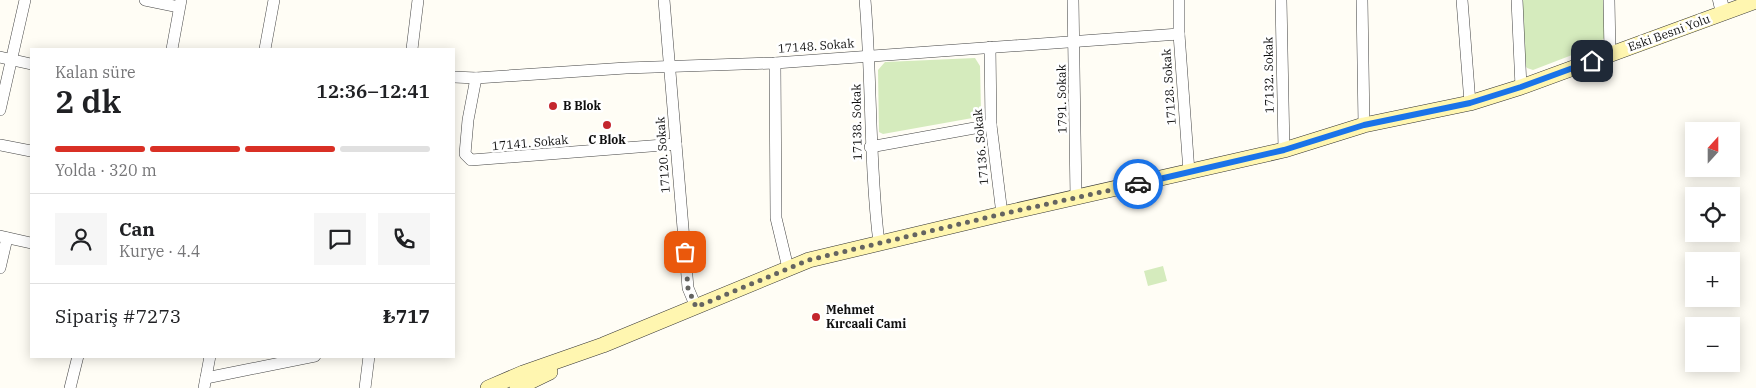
<!DOCTYPE html>
<html lang="tr">
<head>
<meta charset="utf-8">
<style>
	:root { --surface:#fff; --page:#f6f6f6; --text:#202124; --muted:#757577; --line:#e0e0e0; --accent:#d93025 }
	body { margin:0; font-family:"IBM Plex Serif",serif; background:var(--page); color:var(--text); height:100vh; display:flex; flex-direction:column; font-size:19px; white-space:nowrap }
	* { box-sizing:border-box; margin:0 }
	p { font-size:16px; color:var(--muted) }
	.icon { flex:none; width:28px; height:28px; fill:none; stroke:currentColor; stroke-width:2; stroke-linecap:round; stroke-linejoin:round }
	.map { position:relative; flex:1; overflow:hidden }
	.sheet { position:absolute; left:30px; top:48px; width:425px; height:310px; display:flex; flex-direction:column; background:var(--surface); border-radius:0px; box-shadow:0 2px 12px #0003 }
	.sheet>* { flex:none }
	.needle { width:32px; rotate:21deg }
	.tools { position:absolute; left:1685px; top:122px; display:grid; gap:10px }
	.tools a { display:grid; place-items:center; width:55px; height:55px; border-radius:0px; background:var(--surface); box-shadow:0 2px 12px #0003; font-size:25px }
	.pin { position:absolute; display:grid; place-items:center; width:42px; height:42px; color:#fff; margin:-21px; border-radius:10px; box-shadow:0 2px 8px #0006 }
	.courier { position:absolute; display:grid; place-items:center; width:50px; height:50px; margin:-25px; border:4px solid #1a73e8; border-radius:50%; background:#fff; color:#222; box-shadow:0 1px 6px #0007 }
	.headline em { font-style:normal; font-weight:600 }
	.headline div { display:flex; flex-direction:column-reverse }
	.headline { display:flex; align-items:center; justify-content:space-between; height:85px; padding:0 25px }
	h1 { font-size:32px; font-weight:600; line-height:38px }
	.bar { display:grid; grid-template-columns:repeat(4,1fr); gap:8px 5px; align-content:center; height:60px; padding:0 25px }
	.bar i { height:6px; border-radius:4px; background:var(--line) }
	.bar .current { background:var(--accent) }
	.bar p { grid-column:span 4 }
	.line { display:flex; align-items:center; gap:12px; padding:0 25px; border-top:1px solid var(--line) }
	.line div { flex:1 }
	.round { display:grid; place-items:center; flex:none; width:52px; height:52px; border-radius:0px; background:var(--page) }
	.map>svg:first-child { display:block }
	.green { fill:#d5ebbd }
	.lines { fill:none; stroke-linecap:round; stroke-linejoin:round }
	.minor-casing { stroke:#444; stroke-width:12 }
	.tertiary-casing { stroke:#444; stroke-width:15 }
	.secondary-casing { stroke:#333; stroke-width:16 }
	.minor { stroke:#fff; stroke-width:11 }
	.tertiary { stroke:#fff; stroke-width:14 }
	.secondary { stroke:#fff6b0; stroke-width:15 }
	.done { stroke:#646461; stroke-width:5; stroke-dasharray:0 9 }
	.route { stroke:#1a73e8; stroke-width:6 }
	.poi-dot { fill:#c4262e; stroke:#fff; stroke-width:2 }
	.labels { text-anchor:middle; stroke-width:5; stroke-linejoin:round; paint-order:stroke }
	.street-label { font-size:12px; fill:#111; stroke:#fff }
	.poi-label { font-size:12px; font-weight:bold; fill:#111; stroke:#fff; text-anchor:start }
</style>
</head>
<body>
<div class="map">
<svg width="1756" height="388" viewBox="0 0 1756 388">
	<rect width="100%" height="100%" fill="#fffdf5"/>
	<g class="green">
		<path d="M1521 0H1606L1605 37 1598 45 1533 70 1527 68 1524 63Z"/>
		<path d="M975 58 980 66 981 113 978 117 883 134 879 132 878 70 885 62Z"/>
		<path d="M1163 266 1167 281 1148 286 1144 271Z"/>
	</g>
	<g class="lines">
		<g class="minor-casing">
			<g id="minor">
				<path d="M145 0 179 7"/>
				<path d="M664 0 688 288 696 307"/>
				<path d="M865 0C872 81 869 162 879 243"/>
				<path d="M1073 0 1076 198"/>
				<path d="M1179 0V34L1189 172"/>
				<path d="M1281 0 1284 150"/>
				<path d="M1362 0 1364 125"/>
				<path d="M1462 0 1470 103"/>
				<path d="M1517 0 1521 87"/>
				<path d="M1609 0 1610 54"/>
				<path d="M990 47 991 125 1002 214"/>
				<path d="M172 49 181 0"/>
				<path d="M265 49 274 0"/>
				<path d="M412 49 418 0"/>
				<path d="M0 57 31 64"/>
				<path d="M775 63 776 218 788 268"/>
				<path d="M454 77 476 78 626 68 775 63 1179 34"/>
				<path d="M476 78 468 120 465 154 471 160 676 144"/>
				<path d="M0 110 25 0"/>
				<path d="M0 145 31 151"/>
				<path d="M870 147 991 125"/>
				<path d="M0 236 31 243"/>
				<path d="M0 268 7 238"/>
				<path d="M206 378 315 356"/>
				<path d="M70 388 78 356"/>
				<path d="M204 388 210 356"/>
				<path d="M365 388 369 356"/>
			</g>
		</g>
		<g class="tertiary-casing">
			<path id="tertiary" d="M1720 0 1723 13"/>
		</g>
		<g class="secondary-casing">
			<g id="secondary">
				<path d="M488 388 523 373 603 345 809 260 1002 214 1284 150 1364 125 1470 103 1521 87 1756 1"/>
				<path d="M517 388 550 372"/>
			</g>
		</g>
		<use href="#minor" class="minor"/>
		<use href="#tertiary" class="tertiary"/>
		<use href="#secondary" class="secondary"/>
	</g>
	<g class="lines">
		<path class="done" d="M685 252 688 288 696 307 809 260 1002 214 1138 184"/>
		<path class="route" d="M1138 184 1284 150 1364 125 1470 103 1521 87 1592 61"/>
	</g>
	<g class="poi-dot">
		<circle cx="553" cy="106" r="5"/>
		<circle cx="607" cy="125" r="5"/>
		<circle cx="816" cy="317" r="5"/>
	</g>
	<g class="labels">
		<g class="street-label">
			<text transform="translate(1669 33) rotate(-20)" y="4">Eski Besni Yolu</text>
			<text transform="translate(816 46) rotate(-4)" y="4">17148. Sokak</text>
			<text transform="translate(1269 75) rotate(-91)" y="4">17132. Sokak</text>
			<text transform="translate(1169 87) rotate(-94)" y="4">17128. Sokak</text>
			<text transform="translate(1062 99) rotate(-91)" y="4">1791. Sokak</text>
			<text transform="translate(857 122) rotate(-91)" y="4">17138. Sokak</text>
			<text transform="translate(530 143) rotate(-5)" y="4">17141. Sokak</text>
			<text transform="translate(981 147) rotate(-95)" y="4">17136. Sokak</text>
			<text transform="translate(663 155) rotate(-94)" y="4">17120. Sokak</text>
		</g>
		<g class="poi-label">
			<text x="563" y="110">B Blok</text>
			<text x="607" y="144" text-anchor="middle">C Blok</text>
			<text x="826" y="314">Mehmet<tspan x="826" dy="14">Kırcaali Cami</tspan></text>
		</g>
	</g>
</svg>
<div class="tools">
<a><svg class="needle" viewBox="-14 -14 28 28"><path d="M0-13l5 13h-10z" fill="#e53935"/><path d="M0 13l5-13h-10z" fill="#757577"/></svg></a>
<a><svg class="icon" aria-label="locate" viewBox="0 0 24 24"><circle cx="12" cy="12" r="6"/><path d="M12 2v4M12 18v4M2 12h4M18 12h4"/></svg></a>
<a>+</a>
<a>−</a>
</div>
<div class="pin" style="left:685px;top:252px;background:#ea580c"><svg class="icon" aria-label="bag" viewBox="0 0 24 24"><path d="M5 8h14l-1 12H6zM9 8a3 3 0 0 1 6 0"/></svg></div>
<div class="pin" style="left:1592px;top:61px;background:#1f2937"><svg class="icon" aria-label="home" viewBox="0 0 24 24"><path d="M3 11l9-7 9 7M6 9v11h12V9"/></svg></div>
<div class="courier" style="left:1138px;top:184px"><svg class="icon" aria-label="car" viewBox="0 0 24 24"><path d="M5 17H2v-5l4-1 3-4h7l3 4 3 1v5h-3M9 17h6M6 11h13"/><circle cx="7" cy="17" r="2"/><circle cx="17" cy="17" r="2"/></svg></div>
<section class="sheet">
<div class="headline"><div><h1>2 dk</h1><p>Kalan süre</p></div><em>12:36–12:41</em></div>
<div class="bar"><i class="current"></i><i class="current"></i><i class="current"></i><i></i><p>Yolda · 320 m</p></div>
<div class="line" style="height:90px"><a class="round"><svg class="icon" aria-label="person" viewBox="0 0 24 24"><circle cx="12" cy="8" r="4"/><path d="M4 21q1-7 8-7t8 7"/></svg></a><div><b>Can</b><p>Kurye · 4.4</p></div><a class="round"><svg class="icon" aria-label="chat" viewBox="0 0 24 24"><path d="M4 5h16v11H9l-5 4z"/></svg></a><a class="round"><svg class="icon" aria-label="phone" viewBox="0 0 24 24"><path d="M5 4h4l2 5-3 2q2 4 5 5l2-3 5 2v4C11 20 4 13 5 4z"/></svg></a></div>
<div class="line" style="height:65px"><div>Sipariş #7273</div><b>₺717</b></div>
</section>
</div>
</body>
</html>
